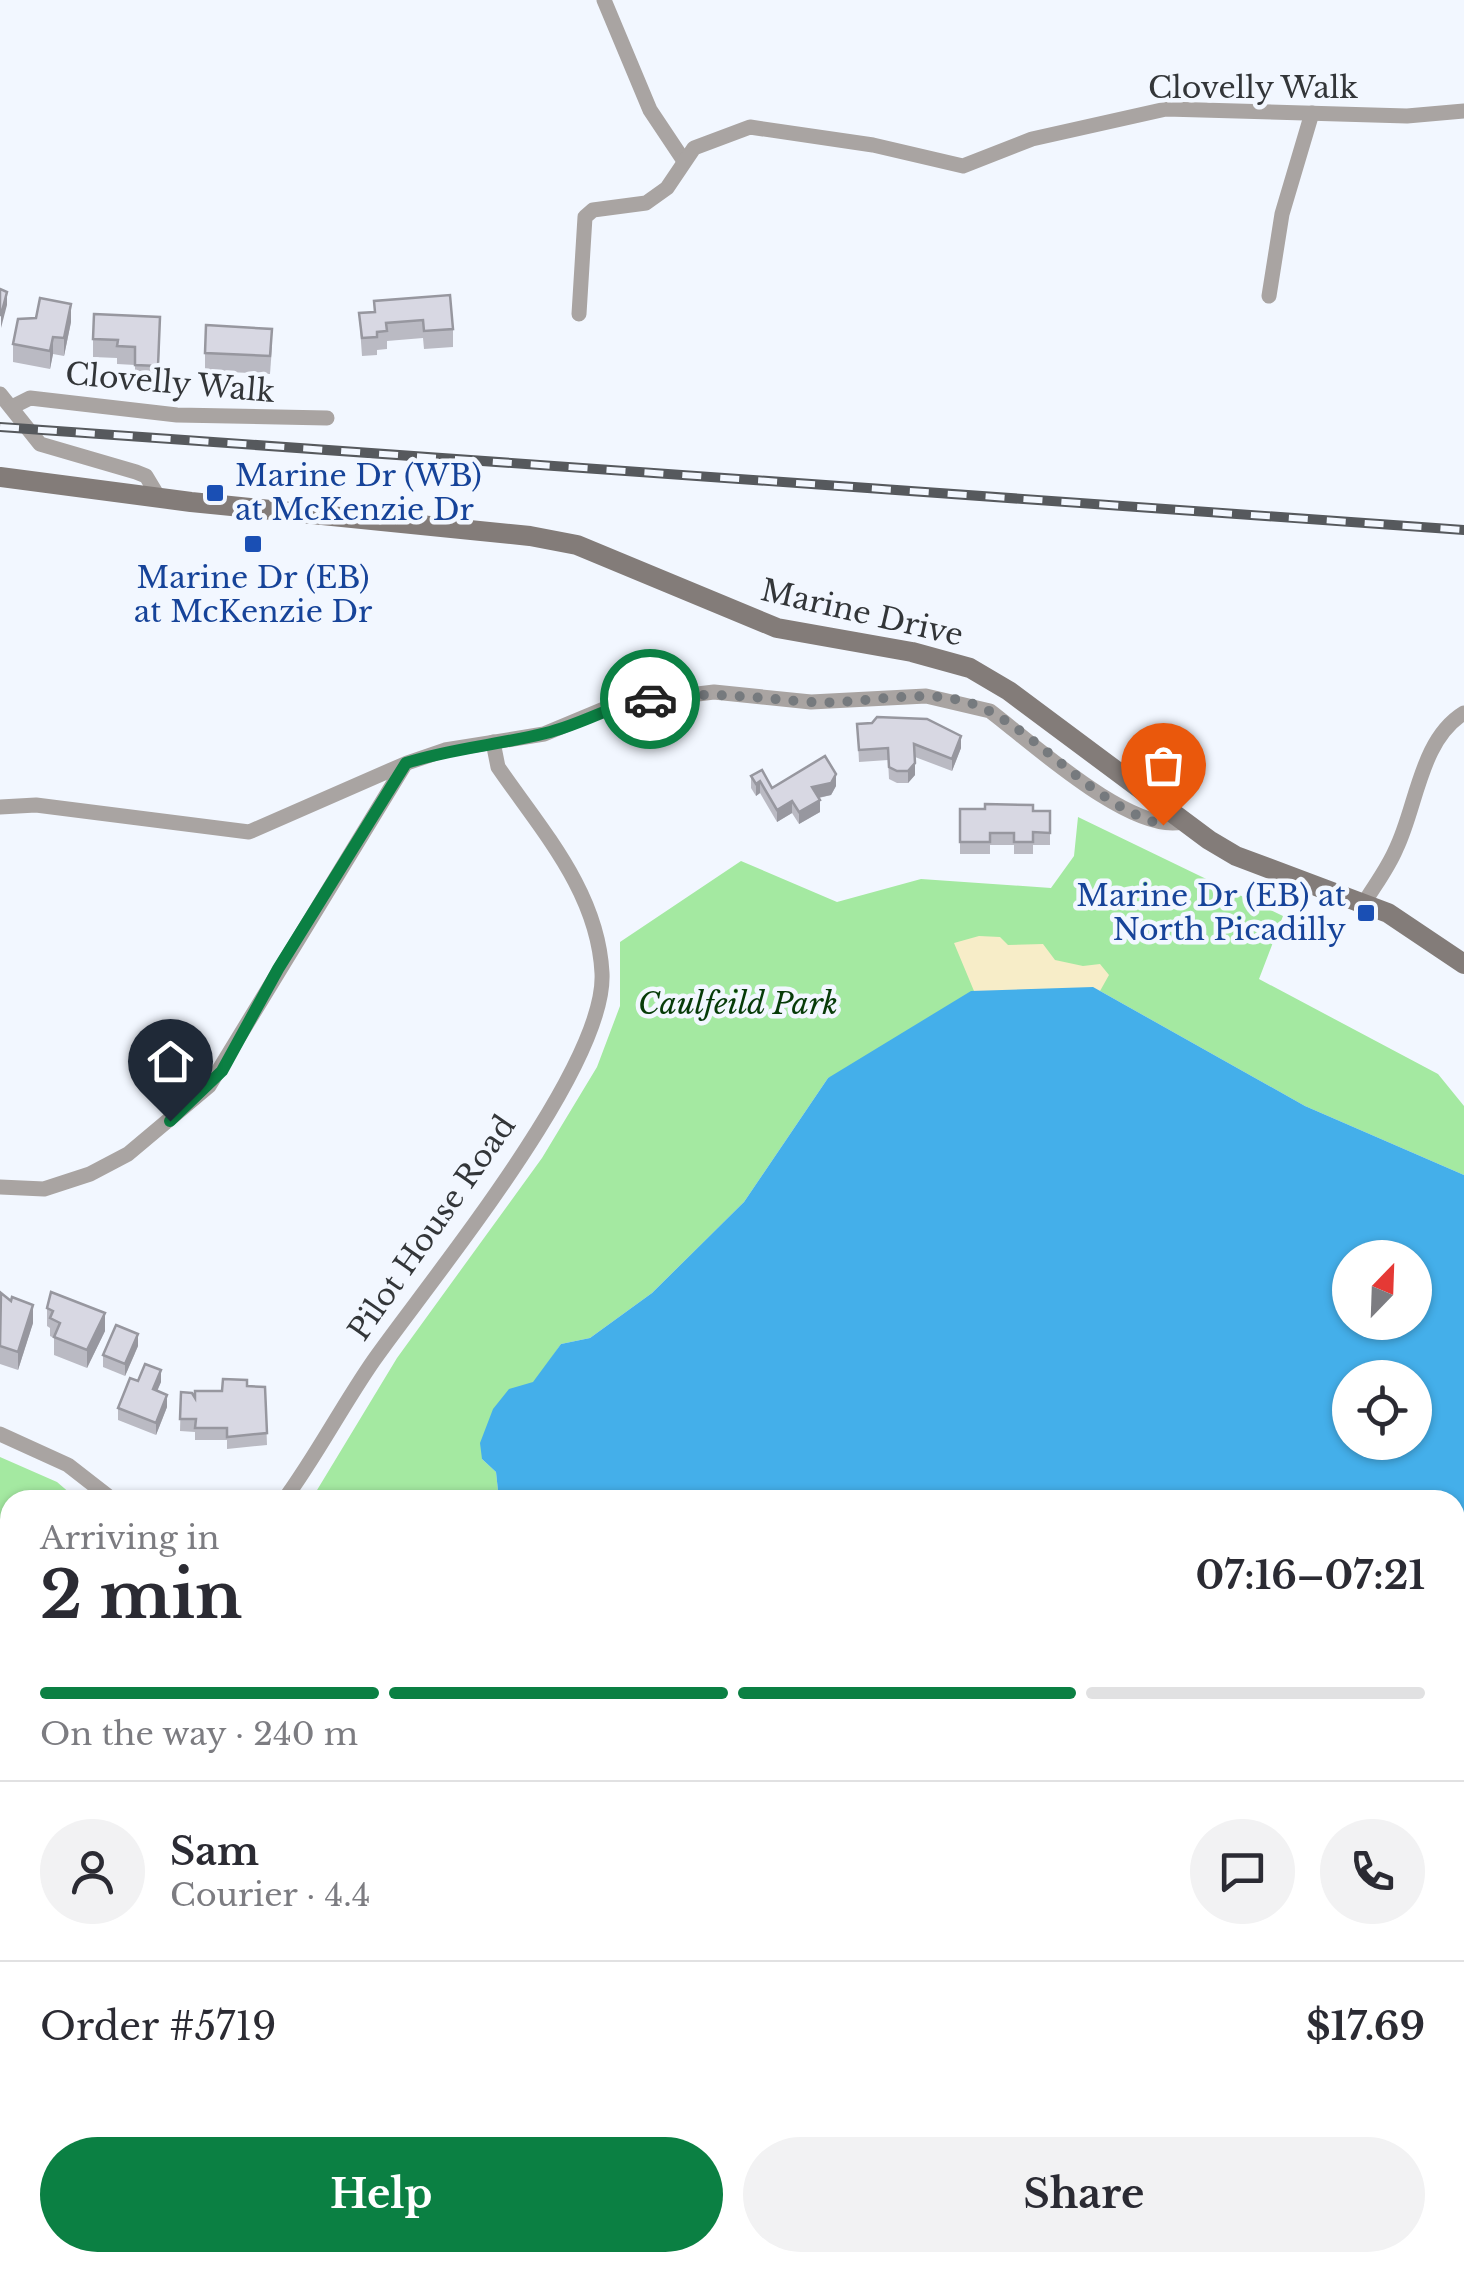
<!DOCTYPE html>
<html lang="en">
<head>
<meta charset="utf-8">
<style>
	:root { --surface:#fff; --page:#f2f2f3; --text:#2b2b33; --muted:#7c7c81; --line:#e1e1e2; --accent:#0b8043 }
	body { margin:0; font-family:"Libre Baskerville",serif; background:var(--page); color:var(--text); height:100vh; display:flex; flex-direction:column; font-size:38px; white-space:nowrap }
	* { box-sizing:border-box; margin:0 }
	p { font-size:32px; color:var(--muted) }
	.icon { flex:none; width:55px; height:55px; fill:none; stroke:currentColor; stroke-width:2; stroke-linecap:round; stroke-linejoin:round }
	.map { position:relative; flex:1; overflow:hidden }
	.side { position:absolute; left:0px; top:1490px; width:1465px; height:782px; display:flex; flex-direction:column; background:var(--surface); border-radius:30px 30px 0 0; box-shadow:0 2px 8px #0004 }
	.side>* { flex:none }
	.needle { width:65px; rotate:23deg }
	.fabs { position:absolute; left:1332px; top:1240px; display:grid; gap:20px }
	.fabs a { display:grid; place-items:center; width:100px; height:100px; border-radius:50%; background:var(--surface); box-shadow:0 2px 8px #0004; font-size:50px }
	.pin { position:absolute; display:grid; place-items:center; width:85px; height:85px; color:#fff; margin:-102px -42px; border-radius:50% 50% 50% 0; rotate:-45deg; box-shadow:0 0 10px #0007 }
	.pin .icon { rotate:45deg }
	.courier { position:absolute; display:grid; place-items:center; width:100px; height:100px; margin:-50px; border:8px solid #0b8043; border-radius:50%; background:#fff; color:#222; box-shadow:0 2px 12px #0007 }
	.summary em { font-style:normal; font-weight:700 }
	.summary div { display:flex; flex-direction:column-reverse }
	.summary { display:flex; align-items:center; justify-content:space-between; height:170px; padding:0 40px }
	h1 { font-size:65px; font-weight:700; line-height:75px }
	.bar { display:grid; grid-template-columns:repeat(4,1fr); gap:15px 10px; align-content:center; height:120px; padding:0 40px }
	.bar i { height:12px; border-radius:8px; background:var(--line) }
	.bar .selected { background:var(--accent) }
	.bar p { grid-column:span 4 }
	.line { display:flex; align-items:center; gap:25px; padding:0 40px; border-top:2px solid var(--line) }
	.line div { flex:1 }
	.round { display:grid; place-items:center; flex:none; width:105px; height:105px; border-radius:52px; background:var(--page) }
	.button { display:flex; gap:20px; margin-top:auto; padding:20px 40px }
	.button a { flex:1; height:115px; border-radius:60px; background:var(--accent); color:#fff; font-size:40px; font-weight:700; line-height:115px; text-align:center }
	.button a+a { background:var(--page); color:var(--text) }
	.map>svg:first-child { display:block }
	.green { fill:#a4e9a1 }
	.sand { fill:#f7edc8 }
	.water { fill:#44afea; fill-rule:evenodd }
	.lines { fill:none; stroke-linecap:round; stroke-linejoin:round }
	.street { stroke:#a9a4a2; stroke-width:15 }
	.secondary { stroke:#837c79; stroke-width:20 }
	.rail-casing { stroke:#56595d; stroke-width:10 }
	.rail { stroke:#f2f7ff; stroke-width:6; stroke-dasharray:19; stroke-linecap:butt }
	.wall { fill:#babac3 }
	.shaded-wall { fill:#97979f }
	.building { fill:#d8d8e3; stroke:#97979f; stroke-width:2.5 }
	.done { stroke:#767a7e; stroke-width:10; stroke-dasharray:0 18 }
	.route { stroke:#0b8043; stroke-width:12 }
	.transit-dot { fill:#1a4fb4; stroke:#f2f7ff; stroke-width:4 }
	.labels { text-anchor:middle; stroke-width:9; stroke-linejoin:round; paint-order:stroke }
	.street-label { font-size:30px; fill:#333639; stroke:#f2f7ff }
	.transit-label { font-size:30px; fill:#164399; stroke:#f2f7ff; text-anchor:start }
	.park-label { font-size:30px; font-style:italic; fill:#063b08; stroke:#f2f7ff }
</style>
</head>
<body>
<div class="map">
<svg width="1464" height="2271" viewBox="0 0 1464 2271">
	<rect width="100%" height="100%" fill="#f2f7ff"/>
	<g class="green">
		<path d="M1078 817 1283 916 1259 979 1438 1074 1464 1106V1175L1305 1106 1093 987 828 1078 744 1202 652 1293 590 1338 561 1344 482 1459 496 1472 499 1500H311L397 1358 542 1158 597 1067 620 1006V942L741 861 837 902 921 879 1051 888 1074 856Z"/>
		<path d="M0 1457 57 1482 78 1500H10V1596L0 1583Z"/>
	</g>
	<path class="sand" d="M979 936 1000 937 1008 945 1043 944 1055 960 1083 966 1100 964 1109 975 1100 991H974L954 943Z"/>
	<path class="water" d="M1093 987 1305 1106 1464 1175V2271H0V1583L10 1596V2262H1455V1500H499L496 1472 482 1459 480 1443 493 1409 509 1389 533 1382 561 1344 590 1338 652 1293 744 1202 828 1078 971 991ZM1350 1258H1415V1322H1350ZM1350 1378H1415V1442H1350Z"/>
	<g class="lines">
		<g class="street">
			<path d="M604 0 650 110 684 161"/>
			<path d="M1269 296 1282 214 1312 113"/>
			<path d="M579 314 585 217 593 210 646 203 667 188 694 148 750 127 873 145 963 166 1032 139 1166 109 1407 116 1464 111"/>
			<path d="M0 394 40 444 136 472 146 476 158 496"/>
			<path d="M12 407 30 398 177 415 327 418"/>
			<path d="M0 807 36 805 249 832 407 763 445 750 544 734 616 704 714 692 811 702 926 696 990 711C1031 742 1131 834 1182 822"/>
			<path d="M1364 903C1375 885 1388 868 1396 849 1417 806 1420 740 1464 713"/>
			<path d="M0 1187 44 1189 90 1174 128 1154 209 1086 404 766"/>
			<path d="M0 1434 68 1465 113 1500"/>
			<path d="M284 1500C317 1455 342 1406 374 1360 431 1279 607 1067 602 973 598 892 542 831 498 767L493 742"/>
		</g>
		<path class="secondary" d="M0 477 191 502 530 536 577 545 777 628 912 652 970 668 1009 691 1209 840 1236 856 1388 913 1464 964"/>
		<g class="rail-casing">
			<path id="rail" d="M0 427 1464 530"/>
		</g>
		<use href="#rail" class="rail"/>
	</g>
	<g class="wall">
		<path d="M374 301 453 329V347L424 349 423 338 387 341V349L377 350V355L362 356 359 313 374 312Z"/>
		<path d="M71 322 64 356 53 354 50 369 13 362V344Z"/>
		<path d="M160 335 158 384 135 383V365L117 364V358L93 357V339Z"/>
		<path d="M272 347 270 374 205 371V353Z"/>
		<path d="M857 724 961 748 952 771 915 757V775L908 783H897L889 779 888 760 859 762Z"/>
		<path d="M751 776 772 788 836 786 831 795 819 798 820 812 799 824 792 813 777 822 760 793 756 796 751 788Z"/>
		<path d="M960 809 1050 811V845H1033V854H1014V845H990V854H960Z"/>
		<path d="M0 1294 33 1323 18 1370 0 1364Z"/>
		<path d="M47 1308 105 1331 87 1368 54 1355V1338L50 1336V1328L47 1326Z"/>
		<path d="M138 1346 125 1376 103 1367V1355Z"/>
		<path d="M138 1381 161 1382 157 1390 167 1407 156 1435 118 1420V1408Z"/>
		<path d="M247 1386 265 1387 267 1445 227 1449V1440H195V1432L180 1431 181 1392 195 1398Z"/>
	</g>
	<g class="shaded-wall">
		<path d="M7 292V305L1 328V315Z"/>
		<path d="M71 304V322L64 356V338Z"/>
		<path d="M53 337V354L50 369V351Z"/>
		<path d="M961 736V748L952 771V759Z"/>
		<path d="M915 763V775L908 783V771Z"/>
		<path d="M836 774V786L831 795 812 799V787Z"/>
		<path d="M760 781V793L756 796V784Z"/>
		<path d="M820 800V812L799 824V812Z"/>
		<path d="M792 801V813L777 822V810Z"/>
		<path d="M33 1305V1323L18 1370V1352Z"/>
		<path d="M105 1313V1331L87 1368V1350Z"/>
		<path d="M138 1334V1346L125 1376V1364Z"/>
		<path d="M161 1370V1382L153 1401V1389Z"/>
		<path d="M167 1395V1407L156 1435V1423Z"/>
	</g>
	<g class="building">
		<path d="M0 289 7 292 1 315H0Z"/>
		<path d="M450 295 453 329 424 331 423 320 386 323 387 331 377 332V337L362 338 359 313 375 312 374 301Z"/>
		<path d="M40 298 71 304 64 338 53 337 50 351 13 344 18 319 36 318Z"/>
		<path d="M94 314 160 317 158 366 135 365V347L117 346 118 340 93 339Z"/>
		<path d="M206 325 272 329 270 356 205 353Z"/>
		<path d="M877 717 927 719 961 736 952 759 914 744 915 763 908 771H897L889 767 888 748 859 750 857 724 872 723Z"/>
		<path d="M825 756 836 774 831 783 812 787 820 800 799 812 792 801 777 810 760 781 756 784 751 776 762 770 772 788Z"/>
		<path d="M985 804 1033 805V811H1050V833L1033 832V842H1014V833H990V842H960V809H985Z"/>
		<path d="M51 1292 105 1313 87 1350 54 1337 60 1323 50 1318 53 1311 47 1308Z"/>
		<path d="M1 1293 11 1301 12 1297 33 1305 18 1352 0 1346Z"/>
		<path d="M116 1325 138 1334 125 1364 103 1355Z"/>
		<path d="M145 1364 161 1370 153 1389 167 1395 156 1423 118 1408 130 1378 138 1381Z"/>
		<path d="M223 1379 247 1380V1386L265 1387 267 1433 227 1437V1428H195L196 1419H180L181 1392 192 1393 195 1398V1391H222Z"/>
	</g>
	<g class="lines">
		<path class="done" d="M650 699C706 690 755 698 810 702 869 706 936 681 991 712 1050 745 1096 806 1163 825"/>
		<path class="route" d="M170 1121 222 1071 278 969 406 763C452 748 499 745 546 733 583 724 610 705 650 699"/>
	</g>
	<g class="transit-dot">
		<rect x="205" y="483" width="20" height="20" rx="5"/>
		<rect x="243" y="534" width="20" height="20" rx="5"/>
		<rect x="1356" y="903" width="20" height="20" rx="5"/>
	</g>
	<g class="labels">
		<g class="street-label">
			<text x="1253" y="98">Clovelly Walk</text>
			<text transform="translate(170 383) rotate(5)" y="10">Clovelly Walk</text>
			<text transform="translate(862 613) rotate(13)" y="10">Marine Drive</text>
			<text transform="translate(432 1228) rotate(-55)" y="10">Pilot House Road</text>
		</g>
		<g class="transit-label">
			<text x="235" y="486">Marine Dr (WB)<tspan x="235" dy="34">at McKenzie Dr</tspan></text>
			<text x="253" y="588" text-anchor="middle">Marine Dr (EB)<tspan x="253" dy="34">at McKenzie Dr</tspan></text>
			<text x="1346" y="906" text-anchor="end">Marine Dr (EB) at<tspan x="1346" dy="34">North Picadilly</tspan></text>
		</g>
		<g class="park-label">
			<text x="738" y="1014">Caulfeild Park</text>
		</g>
	</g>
</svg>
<div class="fabs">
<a><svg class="needle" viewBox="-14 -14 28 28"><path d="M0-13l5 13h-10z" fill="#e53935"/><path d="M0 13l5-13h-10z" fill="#7c7c81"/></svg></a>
<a><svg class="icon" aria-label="locate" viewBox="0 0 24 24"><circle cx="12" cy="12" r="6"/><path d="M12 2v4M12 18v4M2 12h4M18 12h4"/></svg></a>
</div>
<div class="pin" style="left:1163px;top:825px;background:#ea580c"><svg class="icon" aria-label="bag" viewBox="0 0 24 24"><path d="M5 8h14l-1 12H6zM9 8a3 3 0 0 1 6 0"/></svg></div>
<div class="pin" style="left:170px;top:1121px;background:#1f2937"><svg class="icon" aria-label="home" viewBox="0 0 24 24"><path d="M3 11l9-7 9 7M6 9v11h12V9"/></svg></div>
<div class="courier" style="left:650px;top:699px"><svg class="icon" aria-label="car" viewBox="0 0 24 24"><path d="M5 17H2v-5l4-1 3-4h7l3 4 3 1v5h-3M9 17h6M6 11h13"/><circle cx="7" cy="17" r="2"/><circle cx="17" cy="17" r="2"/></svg></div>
<section class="side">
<div class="summary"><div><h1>2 min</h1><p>Arriving in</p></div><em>07:16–07:21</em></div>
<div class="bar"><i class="selected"></i><i class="selected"></i><i class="selected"></i><i></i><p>On the way · 240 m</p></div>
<div class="line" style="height:180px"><a class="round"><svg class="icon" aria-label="person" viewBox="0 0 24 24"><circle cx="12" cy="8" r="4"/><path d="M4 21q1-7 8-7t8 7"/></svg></a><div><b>Sam</b><p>Courier · 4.4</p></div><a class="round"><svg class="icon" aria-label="chat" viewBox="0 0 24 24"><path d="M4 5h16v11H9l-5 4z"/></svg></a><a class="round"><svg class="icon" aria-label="phone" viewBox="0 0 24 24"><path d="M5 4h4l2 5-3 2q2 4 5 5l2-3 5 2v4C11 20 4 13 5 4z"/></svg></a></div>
<div class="line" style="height:130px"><div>Order #5719</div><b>$17.69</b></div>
<div class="button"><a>Help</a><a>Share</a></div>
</section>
</div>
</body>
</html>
